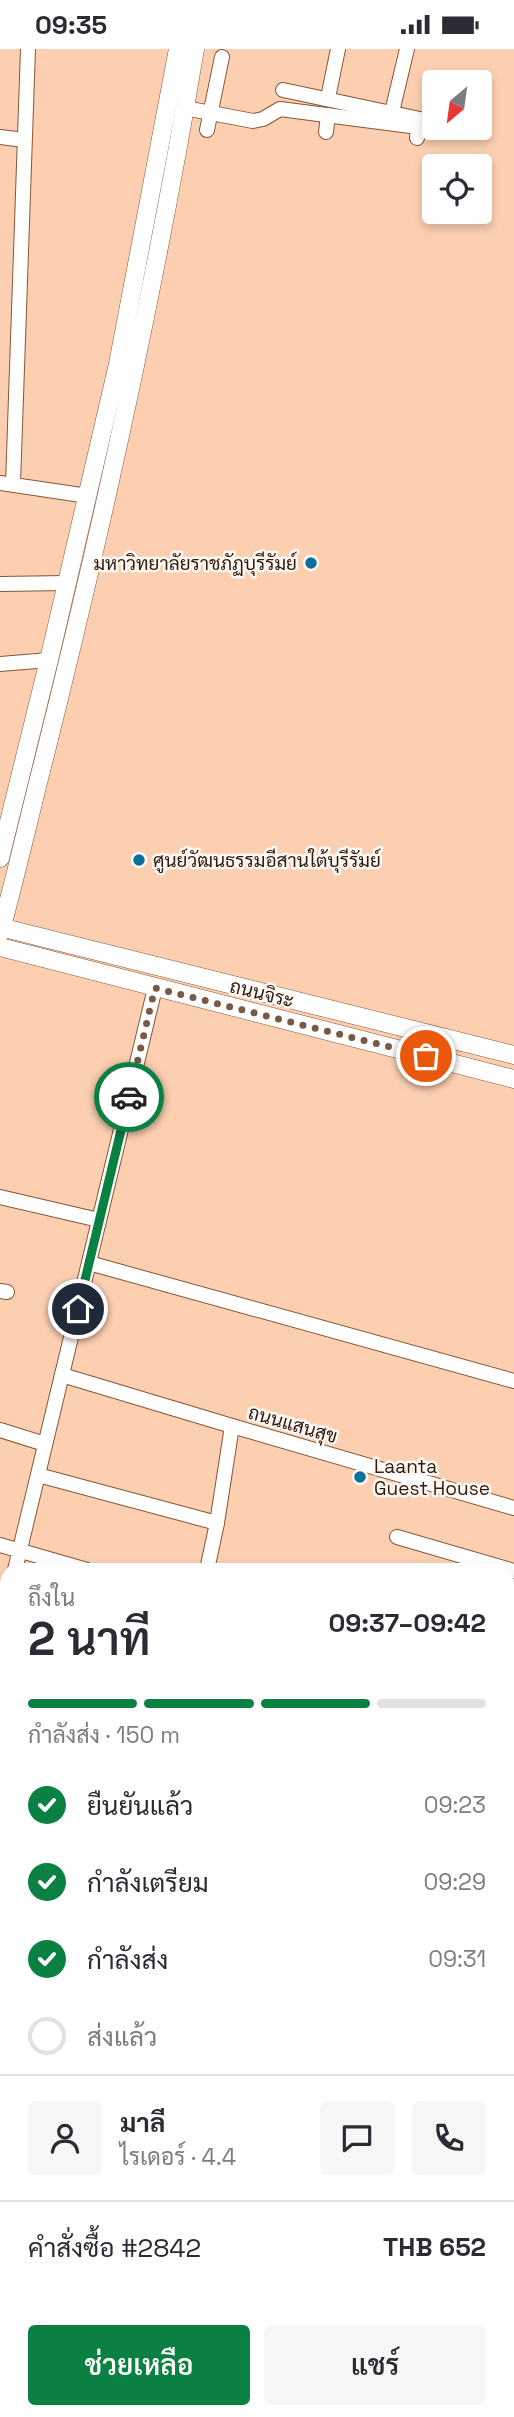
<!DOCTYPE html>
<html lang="th">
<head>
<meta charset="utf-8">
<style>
	:root { --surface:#fff; --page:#f7f7f7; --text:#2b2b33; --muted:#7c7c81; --line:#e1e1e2; --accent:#0b8043 }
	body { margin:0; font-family:"Space Grotesk",Sarabun,sans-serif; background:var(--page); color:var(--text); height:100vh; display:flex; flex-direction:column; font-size:26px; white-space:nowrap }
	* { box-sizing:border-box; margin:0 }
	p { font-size:23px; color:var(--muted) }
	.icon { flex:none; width:38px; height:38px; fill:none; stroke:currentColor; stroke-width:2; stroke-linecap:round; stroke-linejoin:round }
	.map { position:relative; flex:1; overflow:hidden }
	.sheet { position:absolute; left:0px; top:1514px; width:514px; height:856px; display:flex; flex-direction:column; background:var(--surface); border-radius:21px 21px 0 0; box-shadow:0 4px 10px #0003 }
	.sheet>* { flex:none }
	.needle { width:46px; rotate:209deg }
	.fabs { position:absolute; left:422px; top:21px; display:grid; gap:14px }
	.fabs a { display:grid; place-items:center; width:70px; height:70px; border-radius:7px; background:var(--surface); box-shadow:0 4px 10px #0003; font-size:35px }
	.pin { position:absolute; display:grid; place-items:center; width:60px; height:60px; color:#fff; margin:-30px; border:4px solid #fff; border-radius:50%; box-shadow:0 2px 7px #0007 }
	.courier { position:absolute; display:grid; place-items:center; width:70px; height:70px; margin:-35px; border:5px solid #0b8043; border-radius:50%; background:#fff; color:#222; box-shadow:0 2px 9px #0007 }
	.summary em { font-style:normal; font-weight:600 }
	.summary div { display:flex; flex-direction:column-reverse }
	.summary { display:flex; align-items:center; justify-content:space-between; height:119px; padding:0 28px }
	h1 { font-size:46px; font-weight:600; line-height:52px }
	.bar { display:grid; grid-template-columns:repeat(4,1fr); gap:10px 7px; align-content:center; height:84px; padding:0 28px }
	.bar i { height:9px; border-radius:5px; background:var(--line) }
	.bar .current { background:var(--accent) }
	.bar p { grid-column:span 4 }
	.line { display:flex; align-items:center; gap:18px; padding:0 28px; border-top:2px solid var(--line) }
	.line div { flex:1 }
	.round { display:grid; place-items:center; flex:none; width:74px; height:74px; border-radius:7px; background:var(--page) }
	ol { padding:0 28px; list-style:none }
	li { display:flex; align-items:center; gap:21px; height:77px }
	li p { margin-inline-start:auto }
	li .icon { padding:7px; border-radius:50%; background:var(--accent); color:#fff; stroke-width:4 }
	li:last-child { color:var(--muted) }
	li i { width:38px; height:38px; border:4px solid var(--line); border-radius:50% }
	.button { display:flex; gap:14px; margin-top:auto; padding:14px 28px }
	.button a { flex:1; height:80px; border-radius:7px; background:var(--accent); color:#fff; font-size:28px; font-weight:600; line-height:80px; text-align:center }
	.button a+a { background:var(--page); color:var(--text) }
	.status { display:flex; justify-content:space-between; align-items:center; height:49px; padding:0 35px; background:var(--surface); direction:ltr }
	.status svg { height:19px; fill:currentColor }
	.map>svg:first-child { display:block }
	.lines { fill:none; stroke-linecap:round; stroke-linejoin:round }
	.minor-casing { stroke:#865634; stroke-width:16 }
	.major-casing { stroke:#865634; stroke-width:19 }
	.minor { stroke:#fff; stroke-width:14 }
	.major { stroke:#fff; stroke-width:18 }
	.done { stroke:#775b47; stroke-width:7; stroke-dasharray:0 12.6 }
	.route { stroke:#0b8043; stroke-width:9 }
	.poi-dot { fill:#08719d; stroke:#fff9f5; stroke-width:2.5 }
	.labels { text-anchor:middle; stroke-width:5; stroke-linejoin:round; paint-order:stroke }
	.poi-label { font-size:19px; fill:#301c0e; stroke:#fff9f5; text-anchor:start }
	.street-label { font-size:19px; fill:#301c0e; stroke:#fff9f5 }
</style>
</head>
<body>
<div class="status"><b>09:35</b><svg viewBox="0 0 49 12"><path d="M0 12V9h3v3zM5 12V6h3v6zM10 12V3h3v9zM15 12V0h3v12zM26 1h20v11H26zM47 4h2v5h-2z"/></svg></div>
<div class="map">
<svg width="514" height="2368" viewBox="0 0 514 2368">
	<rect width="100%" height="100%" fill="#fccfb1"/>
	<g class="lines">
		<g class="minor-casing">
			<g id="minor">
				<path d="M283 41 434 73"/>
				<path d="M328 49 338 0"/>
				<path d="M185 59 253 72 263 70 280 60 418 78 417 89"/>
				<path d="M392 63 407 0"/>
				<path d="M207 81 222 8"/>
				<path d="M326 83 328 66"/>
				<path d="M0 88 24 91"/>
				<path d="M0 434 88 447"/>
				<path d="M13 435 28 0"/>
				<path d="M0 535 67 534"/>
				<path d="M0 615 49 611"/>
				<path d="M0 1148 99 1171"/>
				<path d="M89 1214 514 1332"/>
				<path d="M0 1242 7 1243"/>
				<path d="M62 1326 232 1377 514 1459"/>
				<path d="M0 1381 45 1395"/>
				<path d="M38 1426 217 1474"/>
				<path d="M397 1488 514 1522"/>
				<path d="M0 1496 87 1521"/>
				<path d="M15 1521 155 939"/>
				<path d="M207 1521 217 1474 232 1377"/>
				<path d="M508 1567 514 1569"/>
				<path d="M0 1584 7 1554"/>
				<path d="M508 1650 514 1639"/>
				<path d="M0 1805 7 1807"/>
				<path d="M508 1920 514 1905"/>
				<path d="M508 1947 514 1949"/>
				<path d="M0 1974 7 1982"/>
				<path d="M508 2143 514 2145"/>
				<path d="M508 2194 514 2196"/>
				<path d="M0 2262 7 2275"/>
				<path d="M53 2362 57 2368"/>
				<path d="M498 2362 508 2368"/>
			</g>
		</g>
		<g class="major-casing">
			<g id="major">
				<path d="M0 809 49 611 118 315 178 0"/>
				<path d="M0 878 514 1006"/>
				<path d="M0 884C16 827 29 768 44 710 103 475 155 239 195 0"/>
				<path d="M0 898 514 1030"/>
			</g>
		</g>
		<use href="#minor" class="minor"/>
		<use href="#major" class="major"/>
	</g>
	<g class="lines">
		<path class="done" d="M129 1048 155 939 426 1007"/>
		<path class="route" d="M78 1260 129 1048"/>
	</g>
	<g class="poi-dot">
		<circle cx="311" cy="514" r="7"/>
		<circle cx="139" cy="811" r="7"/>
		<circle cx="360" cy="1428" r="7"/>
	</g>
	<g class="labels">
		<g class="poi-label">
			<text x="297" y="521" text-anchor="end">มหาวิทยาลัยราชภัฏบุรีรัมย์</text>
			<text x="153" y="818">ศูนย์วัฒนธรรมอีสานใต้บุรีรัมย์</text>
			<text x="374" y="1424">Laanta<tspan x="374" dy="22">Guest House</tspan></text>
		</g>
		<g class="street-label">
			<text transform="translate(262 944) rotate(14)" y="7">ถนนจิระ</text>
			<text transform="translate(293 1375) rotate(16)" y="7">ถนนแสนสุข</text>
		</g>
	</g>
</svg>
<div class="fabs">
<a><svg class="needle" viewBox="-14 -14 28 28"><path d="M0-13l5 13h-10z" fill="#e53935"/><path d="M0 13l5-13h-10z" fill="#7c7c81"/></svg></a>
<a><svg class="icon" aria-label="locate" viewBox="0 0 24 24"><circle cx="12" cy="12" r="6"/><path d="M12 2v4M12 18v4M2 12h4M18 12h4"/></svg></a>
</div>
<div class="pin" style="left:426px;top:1007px;background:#ea580c"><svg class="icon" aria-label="bag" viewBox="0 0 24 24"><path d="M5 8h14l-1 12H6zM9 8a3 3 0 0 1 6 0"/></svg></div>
<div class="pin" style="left:78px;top:1260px;background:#1f2937"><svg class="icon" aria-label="home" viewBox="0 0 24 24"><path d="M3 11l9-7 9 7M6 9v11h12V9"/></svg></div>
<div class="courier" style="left:129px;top:1048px"><svg class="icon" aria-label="car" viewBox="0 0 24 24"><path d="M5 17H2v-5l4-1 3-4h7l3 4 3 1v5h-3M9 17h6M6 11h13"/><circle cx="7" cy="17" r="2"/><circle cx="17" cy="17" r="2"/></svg></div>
<section class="sheet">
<div class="summary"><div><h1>2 นาที</h1><p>ถึงใน</p></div><em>09:37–09:42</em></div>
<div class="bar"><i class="current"></i><i class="current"></i><i class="current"></i><i></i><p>กำลังส่ง · 150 m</p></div>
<ol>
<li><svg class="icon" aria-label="check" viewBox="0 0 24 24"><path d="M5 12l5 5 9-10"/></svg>ยืนยันแล้ว<p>09:23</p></li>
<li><svg class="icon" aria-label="check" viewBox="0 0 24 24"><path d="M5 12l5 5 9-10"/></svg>กำลังเตรียม<p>09:29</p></li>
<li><svg class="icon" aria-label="check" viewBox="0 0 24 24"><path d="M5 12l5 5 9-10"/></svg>กำลังส่ง<p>09:31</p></li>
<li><i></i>ส่งแล้ว</li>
</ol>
<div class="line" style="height:126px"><a class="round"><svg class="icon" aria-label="person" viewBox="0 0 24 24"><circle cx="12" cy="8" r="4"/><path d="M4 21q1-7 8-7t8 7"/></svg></a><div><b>มาลี</b><p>ไรเดอร์ · 4.4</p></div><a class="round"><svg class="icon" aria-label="chat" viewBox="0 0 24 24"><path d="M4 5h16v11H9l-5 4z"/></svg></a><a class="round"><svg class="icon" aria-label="phone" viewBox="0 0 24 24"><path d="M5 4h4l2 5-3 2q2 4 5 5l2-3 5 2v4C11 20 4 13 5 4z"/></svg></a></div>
<div class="line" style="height:91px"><div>คำสั่งซื้อ #2842</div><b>THB 652</b></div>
<div class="button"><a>ช่วยเหลือ</a><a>แชร์</a></div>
</section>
</div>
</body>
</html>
